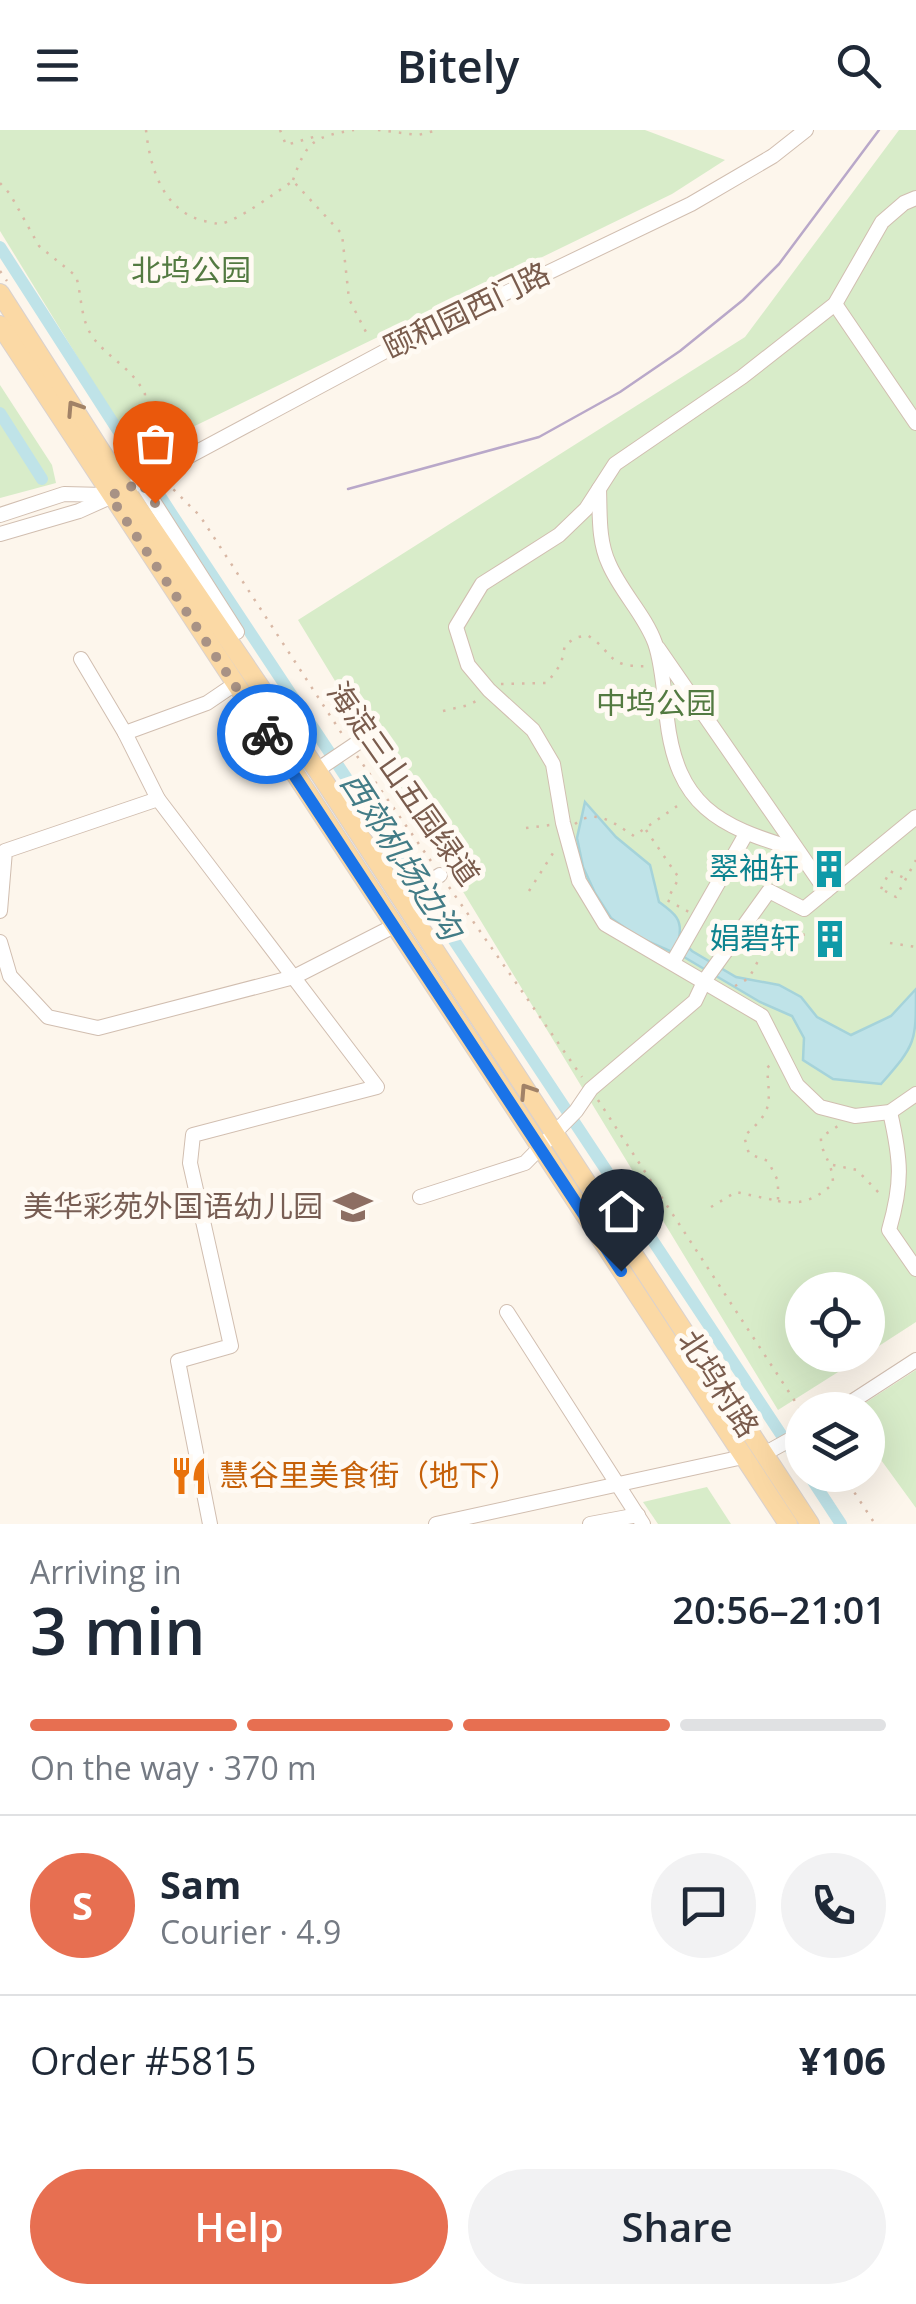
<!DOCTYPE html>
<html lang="en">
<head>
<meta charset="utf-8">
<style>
	:root { --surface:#fff; --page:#f2f2f3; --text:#1f2937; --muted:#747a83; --line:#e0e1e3; --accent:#e76f51 }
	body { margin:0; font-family:"Open Sans","Noto Sans SC",sans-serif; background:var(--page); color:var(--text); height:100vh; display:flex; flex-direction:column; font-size:38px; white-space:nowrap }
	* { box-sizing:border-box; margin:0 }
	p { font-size:32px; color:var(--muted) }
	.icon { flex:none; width:55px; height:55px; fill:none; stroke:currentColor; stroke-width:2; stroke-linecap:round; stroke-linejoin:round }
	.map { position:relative; height:1394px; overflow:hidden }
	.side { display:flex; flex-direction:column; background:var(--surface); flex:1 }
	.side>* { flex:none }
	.buttons { position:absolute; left:785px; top:1142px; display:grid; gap:20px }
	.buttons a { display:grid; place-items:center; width:100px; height:100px; border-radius:50%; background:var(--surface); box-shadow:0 10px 40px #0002; font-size:50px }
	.pin { position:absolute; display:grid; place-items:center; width:85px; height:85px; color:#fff; margin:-102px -42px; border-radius:50% 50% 50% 0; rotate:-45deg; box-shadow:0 0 10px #0007 }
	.pin .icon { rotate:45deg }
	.courier { position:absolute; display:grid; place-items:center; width:100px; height:100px; margin:-50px; border:8px solid #1a73e8; border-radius:50%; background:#fff; color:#222; box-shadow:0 2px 12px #0007 }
	.overview em { font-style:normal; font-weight:600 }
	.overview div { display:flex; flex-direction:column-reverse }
	.overview { display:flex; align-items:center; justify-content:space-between; height:170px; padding:0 30px }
	h1 { font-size:65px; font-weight:600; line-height:75px }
	.bar { display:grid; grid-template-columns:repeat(4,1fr); gap:15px 10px; align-content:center; height:120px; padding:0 30px }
	.bar i { height:12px; border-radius:8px; background:var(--line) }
	.bar .current { background:var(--accent) }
	.bar p { grid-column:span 4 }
	.line { display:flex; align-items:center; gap:25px; padding:0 30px; border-top:2px solid var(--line) }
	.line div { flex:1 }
	.round { display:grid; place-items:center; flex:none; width:105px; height:105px; border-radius:52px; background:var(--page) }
	.primary-button { display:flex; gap:20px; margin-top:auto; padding:20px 30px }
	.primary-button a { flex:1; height:115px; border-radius:60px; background:var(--accent); color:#fff; font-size:40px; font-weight:600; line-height:115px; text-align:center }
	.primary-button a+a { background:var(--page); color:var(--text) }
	header { display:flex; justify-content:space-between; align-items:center; height:130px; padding:0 30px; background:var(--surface); font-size:45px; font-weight:600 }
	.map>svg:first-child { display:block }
	.green { fill:#d8ecc9 }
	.water { fill:#bfe3e8; stroke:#a5d3da; stroke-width:2.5 }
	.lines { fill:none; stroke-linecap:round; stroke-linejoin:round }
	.canal { stroke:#bfe3e8; stroke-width:12 }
	.minor-casing { stroke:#d1beb0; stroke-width:16 }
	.major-casing { stroke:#dad1cd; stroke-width:20 }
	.path { stroke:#d9b8a5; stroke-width:2.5; stroke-dasharray:2.5 8; stroke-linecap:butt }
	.minor { stroke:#fff; stroke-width:14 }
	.major { stroke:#fbd9a5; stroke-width:18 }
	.tram { stroke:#b9a8c9; stroke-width:2.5 }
	.oneway { stroke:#a18267 }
	.done { stroke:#a89285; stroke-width:10; stroke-dasharray:0 18 }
	.route { stroke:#1a73e8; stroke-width:12 }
	.labels { text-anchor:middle; stroke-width:10; stroke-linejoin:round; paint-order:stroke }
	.park-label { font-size:30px; fill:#537a41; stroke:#fffaf3 }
	.street-label { font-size:30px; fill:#7a5c4d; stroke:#fffaf3 }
	.culture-label { font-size:30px; fill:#0d838f; stroke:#fffaf3; text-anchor:end }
	.education-label { font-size:30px; fill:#785e54; stroke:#fffaf3; text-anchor:end }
	.food-label { font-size:30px; fill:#c56008; stroke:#fffaf3; text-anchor:start }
	.water-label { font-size:32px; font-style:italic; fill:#437c86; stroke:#fffaf3 }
</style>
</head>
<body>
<header><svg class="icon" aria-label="menu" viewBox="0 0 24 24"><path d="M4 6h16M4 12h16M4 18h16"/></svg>Bitely<svg class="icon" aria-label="search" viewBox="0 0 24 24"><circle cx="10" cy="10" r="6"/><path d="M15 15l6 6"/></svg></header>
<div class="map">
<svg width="916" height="1394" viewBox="0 0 916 1394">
	<rect width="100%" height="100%" fill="#fdf6ec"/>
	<g class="green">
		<path d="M0 0H645L725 30 672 64 137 324 0 101Z"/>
		<path d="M899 0H916V1192L868 1223V1160H802V1225H865L778 1280 298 490 745 207Z"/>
		<path d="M0 255 52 335 56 353 0 368Z"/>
		<path d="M916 1240V1378L868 1312V1280H854Z"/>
		<path d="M707 1357 731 1394H658L643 1372Z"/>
	</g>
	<path class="water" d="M585 672 616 707 650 735 659 772C674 783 683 789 679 808L692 821 736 847 779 855 801 867 817 887 851 905 891 886 916 859C916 913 916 914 881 954L833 949 803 930 804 908 792 886 760 872 684 827 638 807 611 788 595 763 583 737 577 708Z"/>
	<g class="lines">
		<g class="canal">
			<path d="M0 117 171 383 802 1336"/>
			<path d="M0 283 42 349"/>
			<path d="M809 1345 841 1394"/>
		</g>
		<g class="minor-casing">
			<g id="minor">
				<path d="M916 68 904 73 882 92 835 174 742 247 615 334 586 379 559 405 482 454 456 497 468 535 489 560 533 600 553 634 563 693 579 751 605 794 762 886 797 955 820 977 855 986 890 982 916 964"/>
				<path d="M835 174 916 293"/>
				<path d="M141 352 237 502"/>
				<path d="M599 359C600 383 598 411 609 434 621 462 645 485 655 513 663 536 664 565 667 589 677 675 717 696 795 719"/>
				<path d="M0 385 64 364 105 365"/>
				<path d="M0 404 79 381 126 360 393 217 691 74 773 26 806 0"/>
				<path d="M658 518 826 761"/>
				<path d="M81 529 125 603 158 669"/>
				<path d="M125 603 207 573 235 554"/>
				<path d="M317 640 363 609"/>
				<path d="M402 770 440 745"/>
				<path d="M0 781 5 721 158 669 377 957 193 1005 190 1033 231 1216 178 1231 210 1394"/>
				<path d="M0 812 10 846 48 887 98 898 294 847 394 796"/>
				<path d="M673 832 746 704"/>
				<path d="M890 982C901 1030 903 1052 889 1100L916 1139"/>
				<path d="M420 1067 525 1033 576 981 591 959 695 871 705 850 769 761 804 779 916 687"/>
				<path d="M507 1182 643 1394"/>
				<path d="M839 1280 916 1230"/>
				<path d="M764 1324 802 1303"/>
				<path d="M436 1394 743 1327"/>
				<path d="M590 1394 638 1385"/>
			</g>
		</g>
		<g class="major-casing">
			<g id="major">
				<path d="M0 163 126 360 317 640 810 1394"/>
				<path d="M0 195 788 1394"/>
			</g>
		</g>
		<g class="path">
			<path d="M146 0C150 38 163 81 204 91 205 91 218 94 219 94 237 92 276 62 293 51L342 104 349 169 368 206"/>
			<path d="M280 0 286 15 317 6"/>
			<path d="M378 0 418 5 438 0"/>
			<path d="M293 50C307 10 314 7 354 0"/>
			<path d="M0 53 10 64 39 116 76 146C82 166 80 188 92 206 108 229 131 236 145 264L141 316 151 335"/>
			<path d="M0 141 7 151"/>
			<path d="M166 352 200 386 344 607"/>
			<path d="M501 554 547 553 561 534 565 515 575 508 587 505C614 521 605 538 647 536"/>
			<path d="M443 581 469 575 478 570"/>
			<path d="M357 626 433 734"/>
			<path d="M575 694C596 677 615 694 634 706L683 672"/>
			<path d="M526 698 550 695"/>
			<path d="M646 700 679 748 667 770 689 782"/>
			<path d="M449 757 582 947"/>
			<path d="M881 759 890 741 906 749"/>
			<path d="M529 761 555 720"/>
			<path d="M885 761 896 767 916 730"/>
			<path d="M890 813 916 817"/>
			<path d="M779 821 787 807 809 804"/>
			<path d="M735 856 749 848 758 831"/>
			<path d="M598 970 802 1282"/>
			<path d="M833 1035 857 1040 879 1063 885 1064"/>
			<path d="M778 1071C802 1075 814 1070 833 1054 833 1031 820 1023 821 1007L841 994"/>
			<path d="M711 1077 736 1062 778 1071V1051L768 1031 749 1024 744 1006C773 981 770 975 767 938L771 934"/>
			<path d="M843 1345 875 1394"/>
		</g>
		<use href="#minor" class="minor"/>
		<use href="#major" class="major"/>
		<path class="tram" d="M348 359 539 307 620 262 680 221 743 170 779 134 879 0"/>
	</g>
	<defs><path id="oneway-chevron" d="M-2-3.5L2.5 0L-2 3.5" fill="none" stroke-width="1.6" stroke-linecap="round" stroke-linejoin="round" transform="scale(2.5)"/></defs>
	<g class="oneway">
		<use href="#oneway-chevron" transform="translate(74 278) rotate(-123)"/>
		<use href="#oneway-chevron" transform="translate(527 961) rotate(-123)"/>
	</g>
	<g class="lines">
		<path class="done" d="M155 373 141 352 110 366 267 604"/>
		<path class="route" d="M267 604 621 1141"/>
	</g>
	<defs>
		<g id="building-bare" transform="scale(3)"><path d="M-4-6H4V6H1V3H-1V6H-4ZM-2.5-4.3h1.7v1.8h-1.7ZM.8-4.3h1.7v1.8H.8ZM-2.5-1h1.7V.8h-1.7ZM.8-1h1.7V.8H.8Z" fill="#0f9aa8" stroke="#fffaf3" stroke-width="2.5" paint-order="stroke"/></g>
		<g id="school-bare" transform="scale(3)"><path d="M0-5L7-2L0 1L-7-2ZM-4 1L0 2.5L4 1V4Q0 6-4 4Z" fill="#8d6e63" stroke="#fffaf3" stroke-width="2.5" paint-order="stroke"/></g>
		<g id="restaurant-bare" transform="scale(3)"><path d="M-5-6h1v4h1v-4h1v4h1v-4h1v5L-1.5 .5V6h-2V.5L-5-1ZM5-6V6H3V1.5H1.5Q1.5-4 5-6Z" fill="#e8710a" stroke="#fffaf3" stroke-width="2.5" paint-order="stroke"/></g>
	</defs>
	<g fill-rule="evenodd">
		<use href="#building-bare" x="829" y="739"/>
		<use href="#building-bare" x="830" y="809"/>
		<use href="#school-bare" x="353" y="1077"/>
		<use href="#restaurant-bare" x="189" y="1346"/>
	</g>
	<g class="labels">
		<g class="park-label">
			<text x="191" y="151">北坞公园</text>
			<text x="656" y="584">中坞公园</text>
		</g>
		<g class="street-label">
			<text transform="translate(467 181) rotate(-26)" y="10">颐和园西门路</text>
			<text transform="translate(403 654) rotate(55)" y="10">海淀三山五园绿道</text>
			<text transform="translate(718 1254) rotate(57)" y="10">北坞村路</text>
		</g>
		<g class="culture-label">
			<text x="799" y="749">翠袖轩</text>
			<text x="800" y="819">娟碧轩</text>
		</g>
		<g class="education-label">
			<text x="323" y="1087">美华彩苑外国语幼儿园</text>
		</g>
		<g class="food-label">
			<text x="219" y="1356">慧谷里美食街（地下）</text>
		</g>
		<g class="water-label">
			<text transform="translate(401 726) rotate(57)" y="11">西郊机场边沟</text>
		</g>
	</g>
</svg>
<div class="buttons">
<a><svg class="icon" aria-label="locate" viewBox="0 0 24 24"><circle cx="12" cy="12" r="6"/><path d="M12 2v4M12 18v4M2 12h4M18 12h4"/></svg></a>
<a><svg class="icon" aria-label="layers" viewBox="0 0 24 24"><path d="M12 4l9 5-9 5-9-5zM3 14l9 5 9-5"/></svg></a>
</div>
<div class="pin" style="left:155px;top:373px;background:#ea580c"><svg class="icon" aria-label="bag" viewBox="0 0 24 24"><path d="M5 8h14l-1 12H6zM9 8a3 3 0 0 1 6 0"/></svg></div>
<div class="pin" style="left:621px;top:1141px;background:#1f2937"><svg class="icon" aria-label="home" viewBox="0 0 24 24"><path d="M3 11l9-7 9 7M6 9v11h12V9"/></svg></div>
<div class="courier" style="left:267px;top:604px"><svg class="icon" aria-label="bike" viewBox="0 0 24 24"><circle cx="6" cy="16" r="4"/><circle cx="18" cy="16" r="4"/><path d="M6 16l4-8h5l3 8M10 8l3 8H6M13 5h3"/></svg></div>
</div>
<section class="side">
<div class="overview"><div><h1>3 min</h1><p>Arriving in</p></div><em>20:56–21:01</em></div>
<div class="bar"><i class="current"></i><i class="current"></i><i class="current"></i><i></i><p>On the way · 370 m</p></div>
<div class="line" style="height:180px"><b class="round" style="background:var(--accent);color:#fff">S</b><div><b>Sam</b><p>Courier · 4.9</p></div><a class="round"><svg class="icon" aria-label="chat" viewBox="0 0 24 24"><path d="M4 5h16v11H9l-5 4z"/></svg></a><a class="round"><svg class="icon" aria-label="phone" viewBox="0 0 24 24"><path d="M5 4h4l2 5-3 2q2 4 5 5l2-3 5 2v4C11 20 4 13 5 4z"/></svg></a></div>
<div class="line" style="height:130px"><div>Order #5815</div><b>¥106</b></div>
<div class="primary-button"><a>Help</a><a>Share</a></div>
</section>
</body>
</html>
